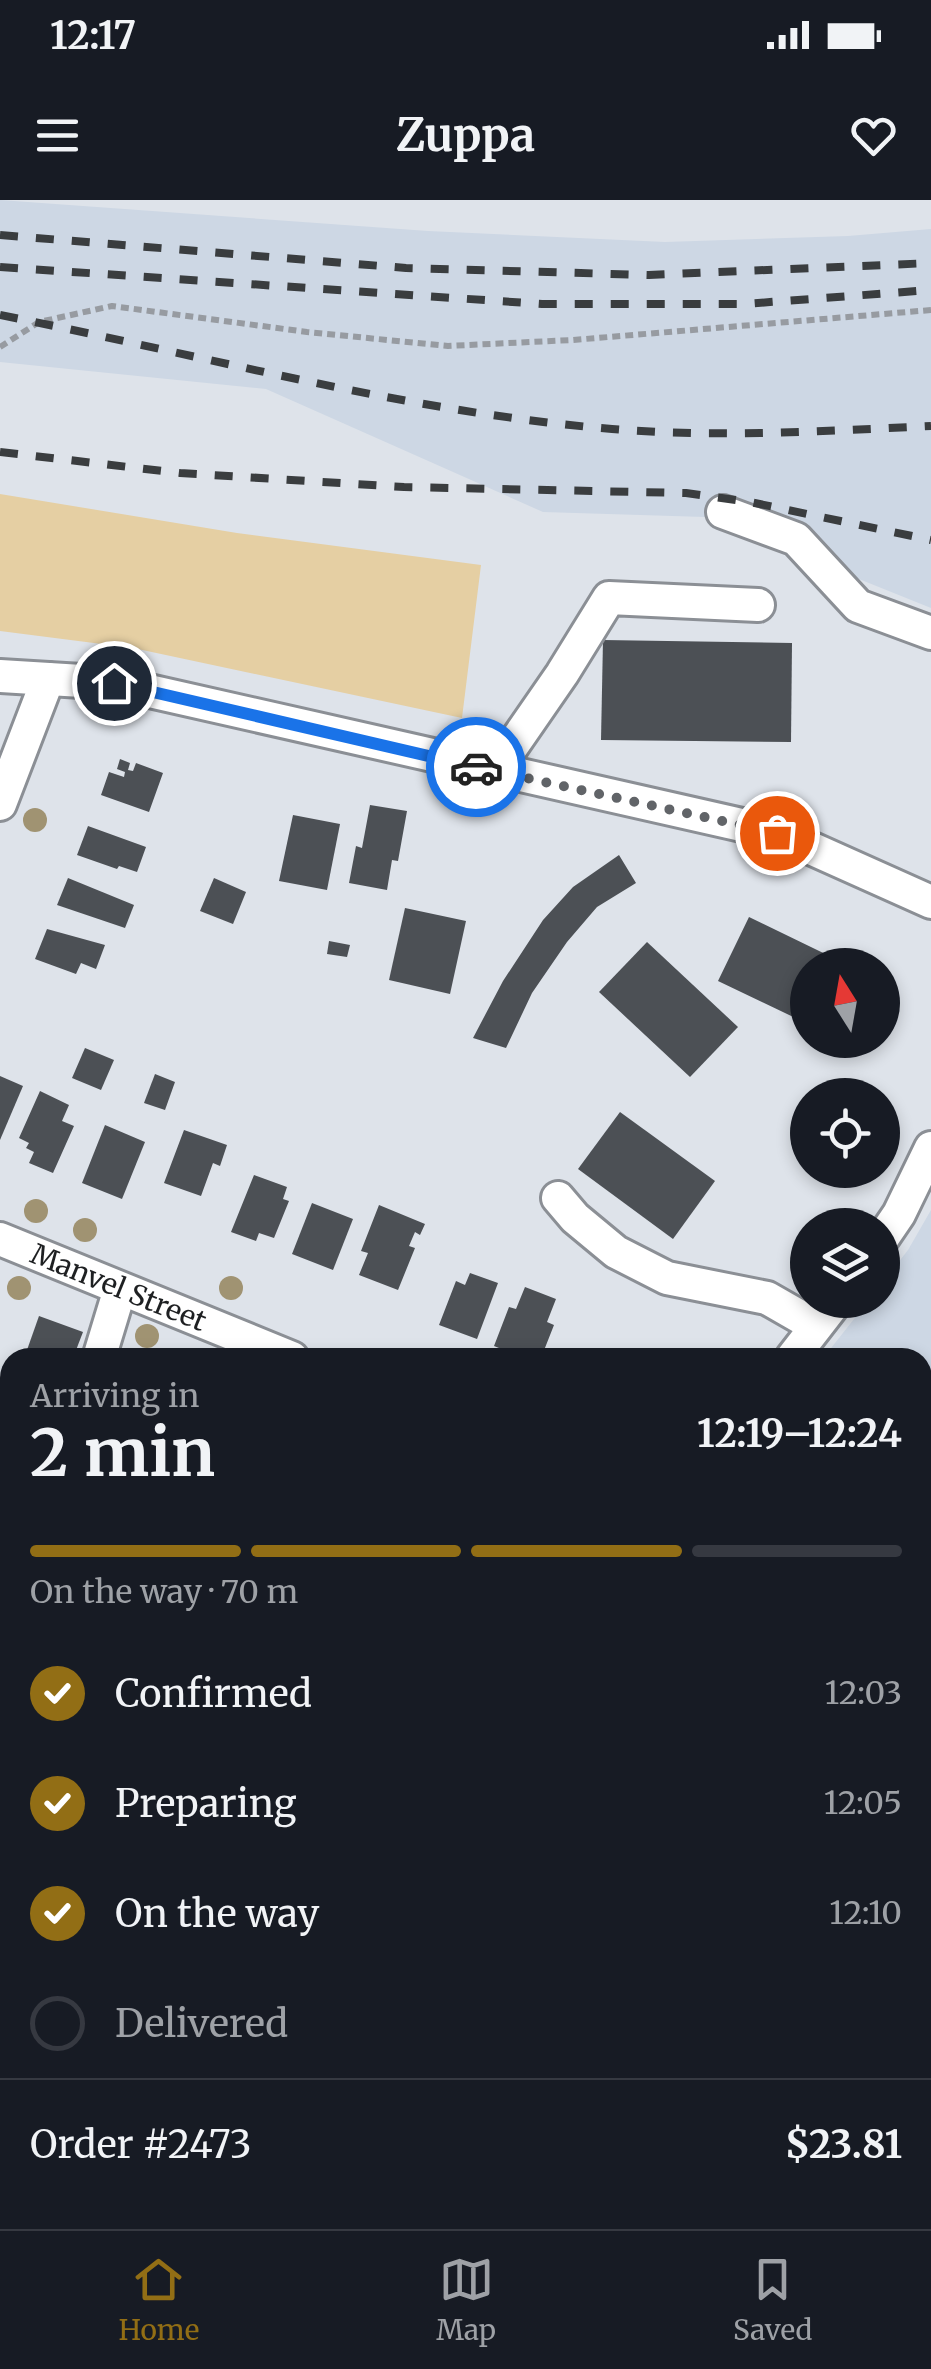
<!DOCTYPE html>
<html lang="en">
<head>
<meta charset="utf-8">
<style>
	:root { --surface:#171b24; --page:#20242c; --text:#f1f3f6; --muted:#9ea1a6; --line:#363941; --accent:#926e15 }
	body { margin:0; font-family:Merriweather,serif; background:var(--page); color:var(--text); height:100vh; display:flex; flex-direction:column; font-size:38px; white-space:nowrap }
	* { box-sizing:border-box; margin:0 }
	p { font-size:32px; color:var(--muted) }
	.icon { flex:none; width:55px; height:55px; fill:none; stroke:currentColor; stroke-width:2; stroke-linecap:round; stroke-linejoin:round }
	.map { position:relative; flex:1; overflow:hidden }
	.drawer { position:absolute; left:0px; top:1148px; width:932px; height:882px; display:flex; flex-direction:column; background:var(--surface); border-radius:30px 30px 0 0; box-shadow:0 5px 15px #0003 }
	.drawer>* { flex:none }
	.needle { width:65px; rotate:349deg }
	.buttons { position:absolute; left:790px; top:748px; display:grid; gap:20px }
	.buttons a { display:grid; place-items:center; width:110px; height:110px; border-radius:50%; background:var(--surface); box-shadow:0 5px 15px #0003; font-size:50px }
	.pin { position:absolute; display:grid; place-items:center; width:85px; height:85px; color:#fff; margin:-42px; border:5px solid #fff; border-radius:50%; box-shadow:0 2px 10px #0007 }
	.courier { position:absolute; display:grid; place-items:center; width:100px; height:100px; margin:-50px; border:8px solid #1a73e8; border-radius:50%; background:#fff; color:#222; box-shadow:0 2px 12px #0007 }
	.summary em { font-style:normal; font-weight:700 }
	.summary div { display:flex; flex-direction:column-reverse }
	.summary { display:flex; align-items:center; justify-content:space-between; height:170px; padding:0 30px }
	h1 { font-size:65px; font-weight:700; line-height:75px }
	.bar { display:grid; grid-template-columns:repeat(4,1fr); gap:15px 10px; align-content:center; height:120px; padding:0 30px }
	.bar i { height:12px; border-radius:8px; background:var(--line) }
	.bar .on { background:var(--accent) }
	.bar p { grid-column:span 4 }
	.line { display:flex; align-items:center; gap:25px; padding:0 30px; border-top:2px solid var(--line) }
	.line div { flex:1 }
	ol { padding:0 30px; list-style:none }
	li { display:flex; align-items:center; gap:30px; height:110px }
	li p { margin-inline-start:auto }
	li .icon { padding:10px; border-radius:50%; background:var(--accent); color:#fff; stroke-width:4 }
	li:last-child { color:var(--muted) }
	li i { width:55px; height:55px; border:5px solid var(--line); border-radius:50% }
	.status { display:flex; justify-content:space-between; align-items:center; height:70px; padding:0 50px; background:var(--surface); direction:ltr }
	.status svg { height:28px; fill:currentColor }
	header { display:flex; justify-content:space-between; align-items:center; height:130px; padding:0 30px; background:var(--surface); font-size:45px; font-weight:700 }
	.tab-bar { display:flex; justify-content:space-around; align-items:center; height:140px; border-top:2px solid var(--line); background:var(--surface); font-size:28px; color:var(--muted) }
	.tab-bar a { display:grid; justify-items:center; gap:5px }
	.tab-bar .on { color:var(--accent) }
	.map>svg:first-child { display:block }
	.built { fill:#cdd7e4 }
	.green { fill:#e5cfa3 }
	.building { fill:#4c5055 }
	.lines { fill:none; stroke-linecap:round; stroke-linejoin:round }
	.minor-casing { stroke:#8b8f95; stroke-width:38 }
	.path { stroke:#979ba1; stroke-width:6; stroke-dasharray:8 5; stroke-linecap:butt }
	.minor { stroke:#fff; stroke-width:32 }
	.rail { stroke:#3a3d3f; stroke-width:8; stroke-dasharray:18 18; stroke-linecap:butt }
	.tree { fill:#a09372 }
	.done { stroke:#616468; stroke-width:10; stroke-dasharray:0 18 }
	.route { stroke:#1a73e8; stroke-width:12 }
	.labels { text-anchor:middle; stroke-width:10; stroke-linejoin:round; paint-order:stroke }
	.street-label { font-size:28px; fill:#1e2022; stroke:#dee3ea }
</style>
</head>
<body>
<div class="status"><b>12:17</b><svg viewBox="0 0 49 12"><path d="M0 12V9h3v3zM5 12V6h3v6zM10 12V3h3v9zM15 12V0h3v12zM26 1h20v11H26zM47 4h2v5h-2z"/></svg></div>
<header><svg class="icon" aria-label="menu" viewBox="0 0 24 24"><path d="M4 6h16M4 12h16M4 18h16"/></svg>Zuppa<svg class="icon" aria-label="heart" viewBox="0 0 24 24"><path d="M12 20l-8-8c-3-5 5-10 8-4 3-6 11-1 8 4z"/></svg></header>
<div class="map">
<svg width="931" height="2029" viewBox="0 0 931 2029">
	<rect width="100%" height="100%" fill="#dee3ea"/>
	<g class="built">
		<path d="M0 0 428 31 665 42 848 36 931 29V408L705 317 543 312 266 189 0 162Z"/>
		<path d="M931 1010V2029H675L674 2020H922V1158L824 1157 869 1100H882L883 1082 908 1050Z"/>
	</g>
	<g class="green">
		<path d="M0 294 237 333 481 365 462 518 133 448 0 431Z"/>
		<path d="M0 1742 10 1758V2020H172L180 2029H0Z"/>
	</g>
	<g class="building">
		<path d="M603 440 792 443 791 542 601 540Z"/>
		<path d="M120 559 130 563 128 570 133 571 136 563 163 573 149 612 101 595 109 572 124 577 125 572 117 569Z"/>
		<path d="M370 605 407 611 398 661 392 660 387 690 349 683 356 646 362 648Z"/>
		<path d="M293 615 340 624 327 690 279 681Z"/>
		<path d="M88 626 146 647 137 672 119 666 117 669 77 655Z"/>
		<path d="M619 655 636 683 597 707 567 742 532 793 506 848 473 838 503 781 543 720 573 687Z"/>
		<path d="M68 678 134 705 125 728 57 705Z"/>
		<path d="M214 678 246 692 233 724 200 711Z"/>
		<path d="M405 708 466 721 450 794 389 780Z"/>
		<path d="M749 717 848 765H808V824L718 781Z"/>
		<path d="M47 729 105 745 96 769 81 763 76 774 35 759Z"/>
		<path d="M329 741 350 745 347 757 327 754Z"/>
		<path d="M647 742 738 827 690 877 599 792Z"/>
		<path d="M85 848 114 860 101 890 72 878Z"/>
		<path d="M155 874 175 882 165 910 144 903Z"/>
		<path d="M0 876 23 886 0 940Z"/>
		<path d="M40 891 69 905 62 921 74 926 53 973 29 963 34 952 26 948 29 943 19 938Z"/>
		<path d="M620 912 715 981 673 1039 578 969Z"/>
		<path d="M105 925 145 942 122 999 82 983Z"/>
		<path d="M184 930 227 945 220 966 213 963 201 996 164 983Z"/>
		<path d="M254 975 287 987 283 999 289 1001 274 1038 259 1033 256 1041 231 1032Z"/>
		<path d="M312 1003 353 1019 333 1070 292 1054Z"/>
		<path d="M379 1005 425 1024 420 1035 415 1032 409 1046 415 1048 398 1090 359 1075 368 1053 361 1051Z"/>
		<path d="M470 1073 498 1083 477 1139 439 1125 456 1081 465 1085Z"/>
		<path d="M525 1087 556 1099 547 1122 554 1125 541 1158H524L494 1146 509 1107 516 1109Z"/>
		<path d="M39 1116 83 1132 73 1158H48L27 1150Z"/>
		<path d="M5 1403 10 1410V1462L7 1456 0 1460V1406Z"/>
		<path d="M931 1686V1873L922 1860V1687Z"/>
		<path d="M364 2020H404L398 2029H370L362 2024Z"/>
		<path d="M442 2020H495L514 2029H438Z"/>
	</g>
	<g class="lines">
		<g class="minor-casing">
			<g id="minor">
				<path d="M723 312 796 339 858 406 931 433"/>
				<path d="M0 476 114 483 777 633 931 702"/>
				<path d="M495 571 562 474 609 398 758 405"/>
				<path d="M0 604 48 479"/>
				<path d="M558 998 575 1018 616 1052 667 1078 767 1098 816 1126"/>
				<path id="s1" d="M0 1039 292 1158"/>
				<path d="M882 1039 899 1014 931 948"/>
				<path d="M99 1158 120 1089"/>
				<path d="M792 1158 837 1100"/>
				<path d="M0 1692 10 1708"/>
				<path d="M210 2020 218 2029"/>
				<path d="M640 2020V2029"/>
			</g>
		</g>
		<g class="path">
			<path d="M0 147 39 122 112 106 307 132 448 146 573 140 931 110"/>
			<path d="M0 1985 10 1993"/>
			<path d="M46 2020 58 2029"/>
		</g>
		<use href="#minor" class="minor"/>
		<g class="rail">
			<path d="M0 35 406 68 649 75 931 63"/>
			<path d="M0 67 542 104H744L931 90"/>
			<path d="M0 115C203 155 405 212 612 229 719 238 824 231 931 226"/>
			<path d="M0 252 180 273 404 287 686 293 750 302 931 340"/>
		</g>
	</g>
	<g class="tree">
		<circle cx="35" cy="620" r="12"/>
		<circle cx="36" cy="1011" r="12"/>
		<circle cx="85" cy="1030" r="12"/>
		<circle cx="19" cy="1088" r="12"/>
		<circle cx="231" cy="1088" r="12"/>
		<circle cx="147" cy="1136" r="12"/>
	</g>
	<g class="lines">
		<path class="done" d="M476 567 777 633"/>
		<path class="route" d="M114 483 476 567"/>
	</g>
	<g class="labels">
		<g class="street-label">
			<text dy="10" stroke="none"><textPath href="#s1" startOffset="128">Manvel Street</textPath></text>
		</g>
	</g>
</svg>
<div class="buttons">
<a><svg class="needle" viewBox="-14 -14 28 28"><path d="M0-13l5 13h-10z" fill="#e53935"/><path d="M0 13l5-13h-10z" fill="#9ea1a6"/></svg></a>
<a><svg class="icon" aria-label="locate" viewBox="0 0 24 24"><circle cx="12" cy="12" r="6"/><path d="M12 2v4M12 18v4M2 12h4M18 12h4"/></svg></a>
<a><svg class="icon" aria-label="layers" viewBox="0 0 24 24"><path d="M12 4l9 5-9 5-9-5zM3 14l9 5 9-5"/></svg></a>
</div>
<div class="pin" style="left:777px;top:633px;background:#ea580c"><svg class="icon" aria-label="bag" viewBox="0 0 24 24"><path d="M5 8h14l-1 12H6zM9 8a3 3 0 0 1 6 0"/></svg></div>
<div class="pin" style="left:114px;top:483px;background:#1f2937"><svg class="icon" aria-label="home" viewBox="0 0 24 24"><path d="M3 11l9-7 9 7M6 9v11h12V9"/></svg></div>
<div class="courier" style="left:476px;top:567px"><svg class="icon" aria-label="car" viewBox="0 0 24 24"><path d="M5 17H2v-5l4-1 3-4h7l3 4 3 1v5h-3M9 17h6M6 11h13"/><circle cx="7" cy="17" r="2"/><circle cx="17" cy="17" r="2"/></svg></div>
<section class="drawer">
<div class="summary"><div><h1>2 min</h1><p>Arriving in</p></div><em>12:19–12:24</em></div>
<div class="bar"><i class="on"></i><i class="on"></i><i class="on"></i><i></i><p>On the way · 70 m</p></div>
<ol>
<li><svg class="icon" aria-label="check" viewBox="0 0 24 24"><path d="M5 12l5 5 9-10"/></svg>Confirmed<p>12:03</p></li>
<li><svg class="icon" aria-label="check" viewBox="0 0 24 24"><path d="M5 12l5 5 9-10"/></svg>Preparing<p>12:05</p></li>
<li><svg class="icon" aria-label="check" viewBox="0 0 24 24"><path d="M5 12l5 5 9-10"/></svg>On the way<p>12:10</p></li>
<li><i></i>Delivered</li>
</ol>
<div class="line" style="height:130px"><div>Order #2473</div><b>$23.81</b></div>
</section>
</div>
<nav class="tab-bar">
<a class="on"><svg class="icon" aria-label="home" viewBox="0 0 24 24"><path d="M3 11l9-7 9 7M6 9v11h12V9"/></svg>Home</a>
<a><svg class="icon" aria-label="map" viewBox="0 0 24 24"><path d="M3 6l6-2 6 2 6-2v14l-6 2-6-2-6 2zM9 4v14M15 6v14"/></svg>Map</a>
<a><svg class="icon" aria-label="saved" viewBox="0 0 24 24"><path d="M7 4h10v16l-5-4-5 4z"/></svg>Saved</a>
</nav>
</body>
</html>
